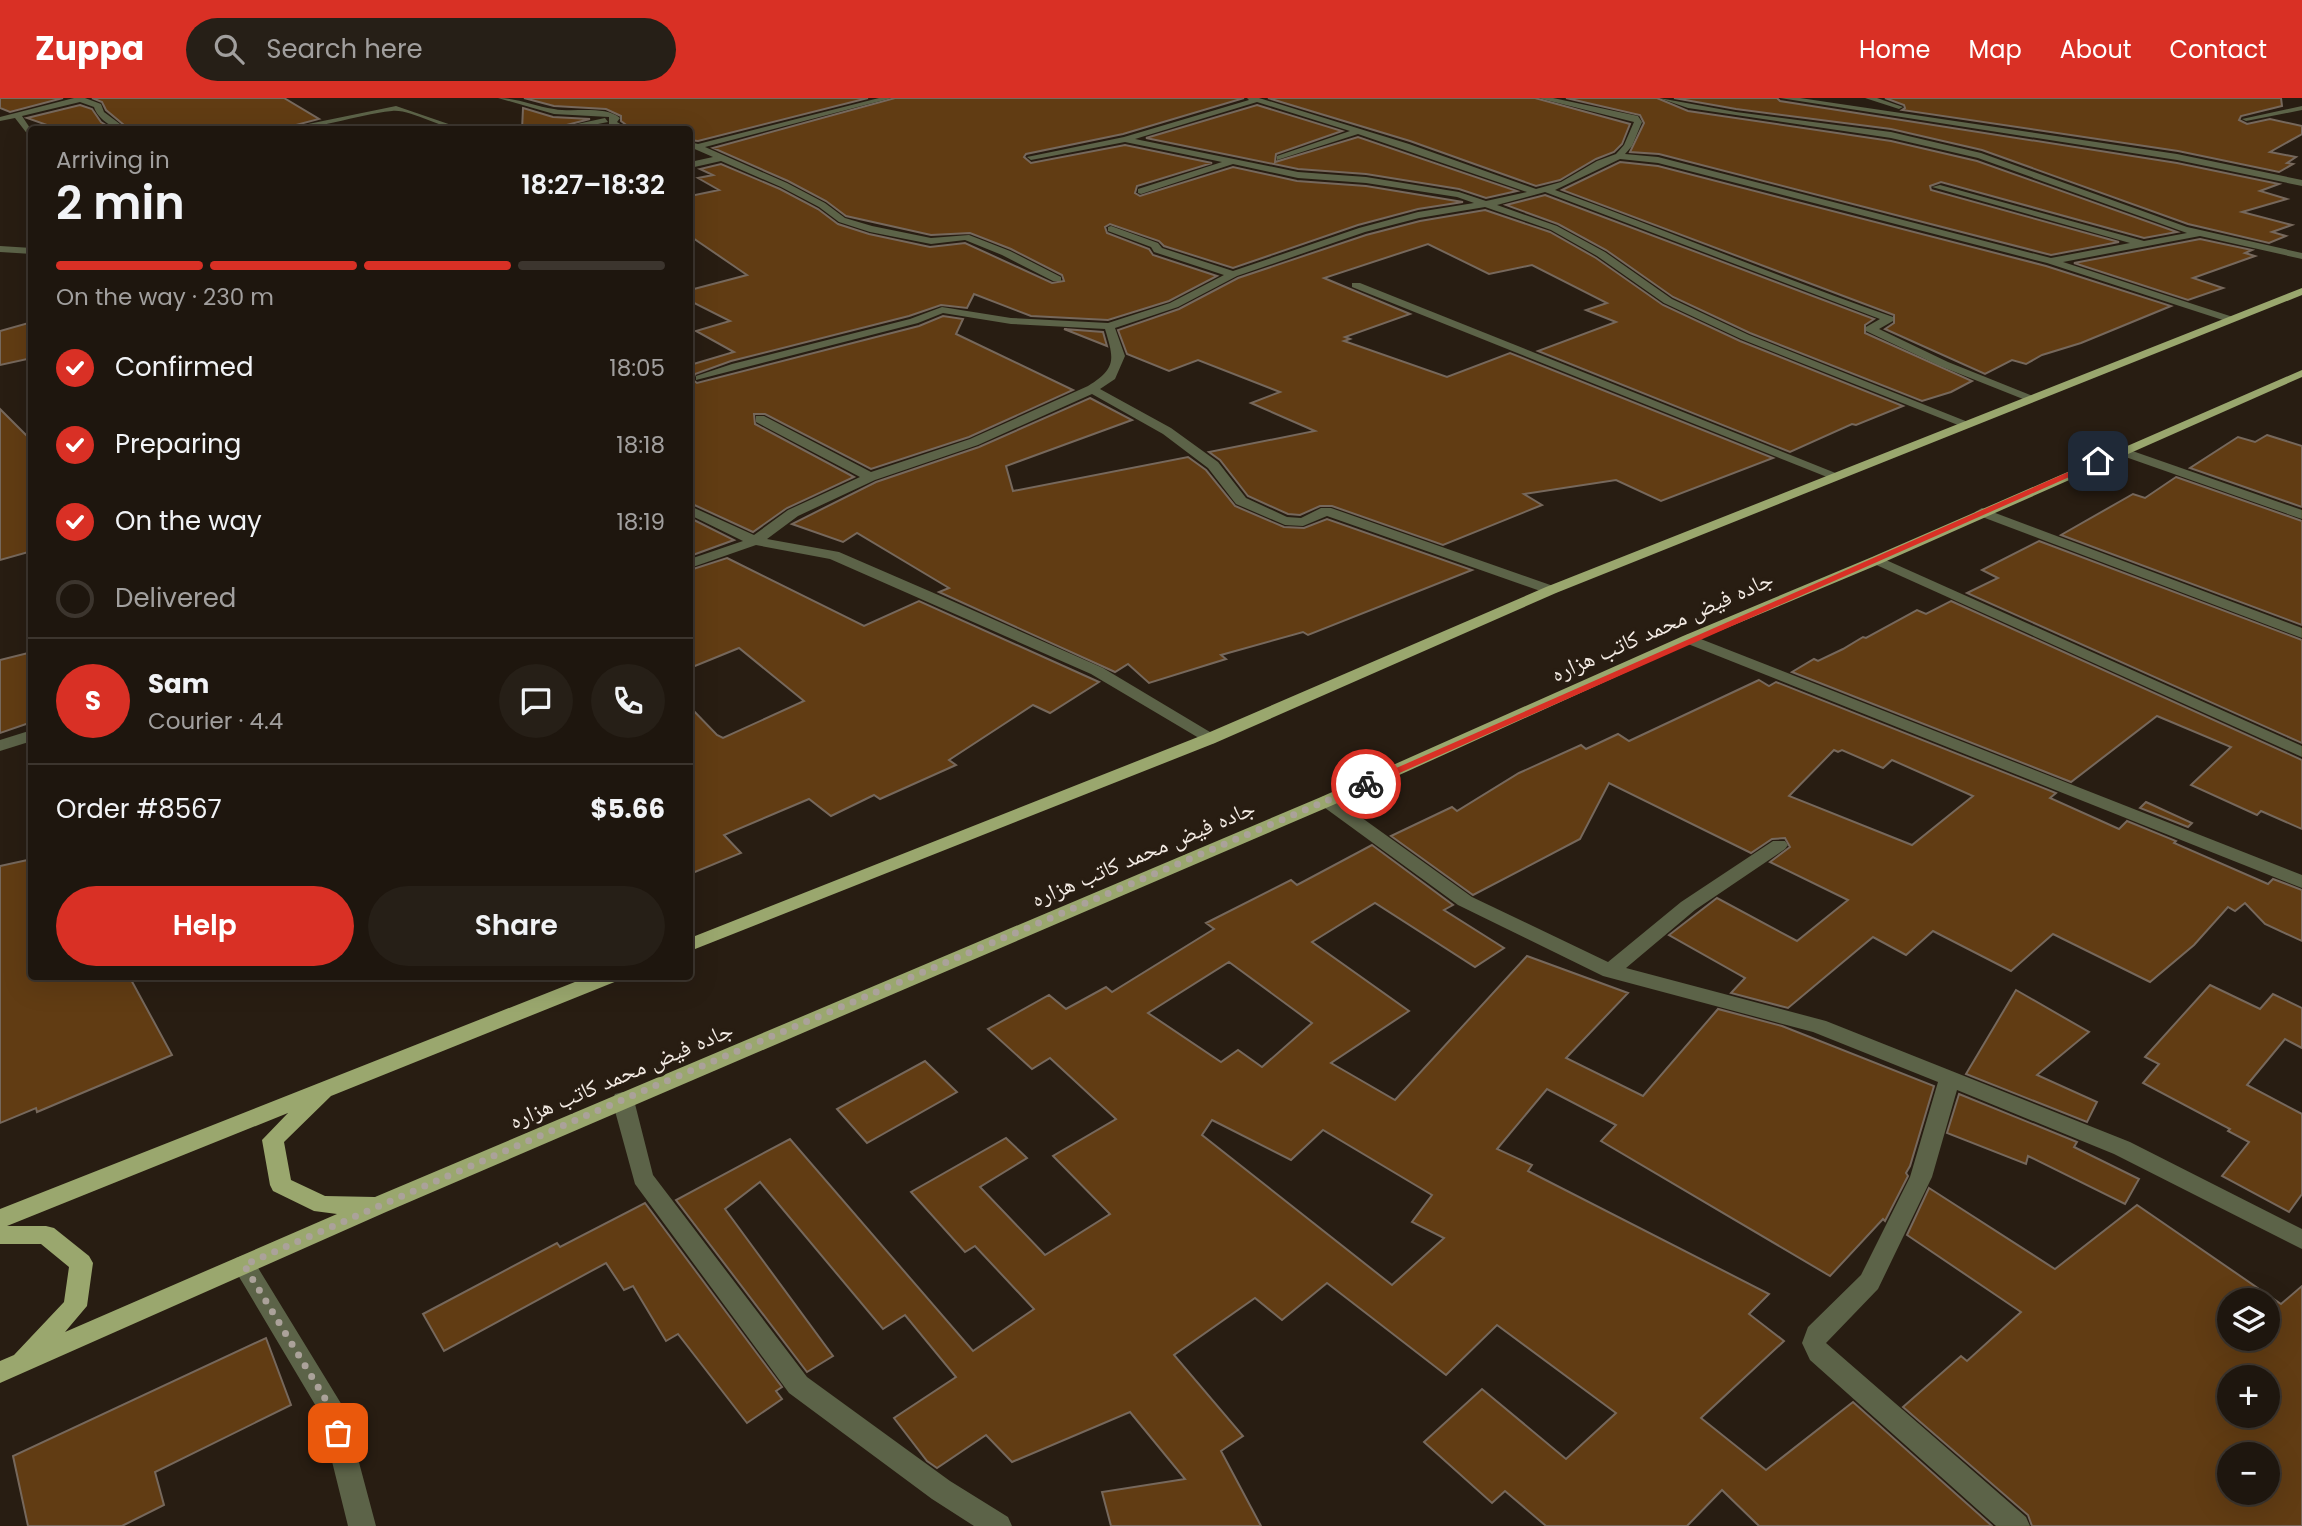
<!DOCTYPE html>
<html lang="en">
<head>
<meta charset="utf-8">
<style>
	:root { --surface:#1e160e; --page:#261f17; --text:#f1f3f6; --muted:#a19f9e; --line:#3c352e; --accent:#d93025 }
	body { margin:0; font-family:Poppins,"Noto Naskh Arabic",sans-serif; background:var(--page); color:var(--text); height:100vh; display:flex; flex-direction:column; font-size:26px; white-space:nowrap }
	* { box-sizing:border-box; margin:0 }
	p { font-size:23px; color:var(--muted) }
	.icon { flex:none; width:38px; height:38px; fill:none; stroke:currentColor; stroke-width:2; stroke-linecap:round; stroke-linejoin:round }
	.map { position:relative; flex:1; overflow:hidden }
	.side { position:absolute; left:28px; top:28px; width:665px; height:854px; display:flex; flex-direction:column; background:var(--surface); border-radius:7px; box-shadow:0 7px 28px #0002,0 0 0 2px var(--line) }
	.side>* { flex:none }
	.buttons { position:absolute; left:2217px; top:1190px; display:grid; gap:14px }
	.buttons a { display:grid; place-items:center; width:63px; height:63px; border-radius:50%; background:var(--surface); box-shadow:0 7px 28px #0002,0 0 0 2px var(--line); font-size:35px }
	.pin { position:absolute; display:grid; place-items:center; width:60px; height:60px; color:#fff; margin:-30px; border-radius:14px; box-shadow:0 4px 10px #0006 }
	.courier { position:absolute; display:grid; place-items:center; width:70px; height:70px; margin:-35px; border:5px solid #d93025; border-radius:50%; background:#fff; color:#222; box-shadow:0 2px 9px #0007 }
	.head em { font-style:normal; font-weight:600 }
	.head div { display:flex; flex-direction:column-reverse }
	.head { display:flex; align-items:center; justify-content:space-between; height:119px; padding:0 28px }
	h1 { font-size:46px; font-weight:600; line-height:52px }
	.bar { display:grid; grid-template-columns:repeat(4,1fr); gap:10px 7px; align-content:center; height:84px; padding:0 28px }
	.bar i { height:9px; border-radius:5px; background:var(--line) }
	.bar .active { background:var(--accent) }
	.bar p { grid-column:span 4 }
	.line { display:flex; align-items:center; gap:18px; padding:0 28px; border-top:2px solid var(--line) }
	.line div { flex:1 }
	.round { display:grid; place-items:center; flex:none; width:74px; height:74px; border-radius:37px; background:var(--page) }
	ol { padding:0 28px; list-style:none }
	li { display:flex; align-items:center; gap:21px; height:77px }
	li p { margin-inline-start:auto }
	li .icon { padding:7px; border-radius:50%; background:var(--accent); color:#fff; stroke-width:4 }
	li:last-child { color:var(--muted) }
	li i { width:38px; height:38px; border:4px solid var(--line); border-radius:50% }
	.cta { display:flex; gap:14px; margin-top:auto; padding:14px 28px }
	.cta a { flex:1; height:80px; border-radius:42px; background:var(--accent); color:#fff; font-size:28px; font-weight:600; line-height:80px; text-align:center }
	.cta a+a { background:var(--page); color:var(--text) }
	header { display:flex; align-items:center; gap:42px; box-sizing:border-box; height:98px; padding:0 35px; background:var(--accent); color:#fff }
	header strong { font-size:33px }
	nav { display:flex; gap:38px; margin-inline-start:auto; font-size:24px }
	.search { width:490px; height:63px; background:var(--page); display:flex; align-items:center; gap:18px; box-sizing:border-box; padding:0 24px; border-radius:38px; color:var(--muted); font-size:26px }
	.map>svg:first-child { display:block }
	.building { fill:#613c13; stroke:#76685c; stroke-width:2; fill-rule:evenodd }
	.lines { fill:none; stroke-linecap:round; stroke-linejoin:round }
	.street { fill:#5c6348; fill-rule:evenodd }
	.primary { fill:#9aa76e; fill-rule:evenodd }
	.route { fill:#d93025 }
	.done { stroke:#aba29a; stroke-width:7; stroke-dasharray:0 12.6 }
	.labels { text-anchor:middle; stroke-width:7; stroke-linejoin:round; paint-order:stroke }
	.street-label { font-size:23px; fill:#f2eae3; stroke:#281d12 }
</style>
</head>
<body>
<header>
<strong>Zuppa</strong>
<div class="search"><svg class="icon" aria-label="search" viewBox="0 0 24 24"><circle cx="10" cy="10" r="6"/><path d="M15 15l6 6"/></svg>Search here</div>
<nav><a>Home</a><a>Map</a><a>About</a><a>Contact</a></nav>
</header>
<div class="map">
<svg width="2302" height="1428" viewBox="0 0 2302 1428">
	<rect width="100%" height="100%" fill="#281d12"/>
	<g class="building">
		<path d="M0 0H63L10 14 0 10Z"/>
		<path d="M92 0H284L319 21 277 32H130L106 12 102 4Z"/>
		<path d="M524 0H868L698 43 690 42V32H633L621 23V18L606 11 554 8Z"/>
		<path d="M895 0H1244L1123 36 1026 56 1024 59 1031 65 1125 47 1212 65 1137 88 1135 95 1140 98 1233 69 1297 83 1366 88 1463 104 1418 111 1358 127 1233 170 1164 148 1159 143 1110 126 1105 129 1107 135 1149 151 1153 157 1217 178 1169 203 1108 222 1031 218 974 196 967 210 941 207 909 218 731 263 695 276 693 282 697 285 919 228 943 218 963 221 956 236 1073 292 969 339 871 371 765 316H754L755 326 854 379 787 410 753 434 690 405V267L734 254 696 233 730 223 690 203V192L747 177 690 138V98L719 92 698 80 713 77 700 71 721 66 780 91 818 111 838 126 869 136 930 149 965 145 1052 185 1064 183 1062 177 1011 151 970 135 931 137 846 118 826 103 788 83 713 50Z"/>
		<path d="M1268 0H1535L1630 26 1622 46 1614 54 1596 61 1560 82 1536 88 1410 43Z"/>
		<path d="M1566 0H1657L1688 13 1891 43 1977 63 2177 134 2144 140 1941 84 1930 88 1931 92 2119 144 2051 157 1659 56 1630 54 1644 25 1640 17Z"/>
		<path d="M1674 0H1777L1780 3 2177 65 2279 86 2260 93 2287 101 2242 114 2292 127 2272 134 2286 138 2269 145 2188 126 1982 52 1891 31 1736 11Z"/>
		<path d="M1885 0H2281L2282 8 2241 18 2239 22 2247 26 2270 21 2302 28V36L2270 54 2296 59 2287 65 2293 66 2279 74 2178 53 1902 12 1905 10 1904 7Z"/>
		<path d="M80 7 92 11 101 24 114 32H61L27 20Z"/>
		<path d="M1257 7 1342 33 1276 56 1275 64 1358 39 1517 93 1486 100 1459 91 1366 76 1298 71 1146 40Z"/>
		<path d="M523 10 553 19 590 21 547 32H522Z"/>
		<path d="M1620 64 1658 68 2046 168 2171 208 2081 245 2042 257 2026 266 2012 262 1985 276 1885 231 1894 225V217L1562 92Z"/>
		<path d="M1545 97 1874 221 1865 227V235L1972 283 1951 294 1922 303 1750 235 1673 199 1606 152 1558 126 1506 107Z"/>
		<path d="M1485 112 1550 134 1596 160 1663 207 1740 243 1903 308 1856 327 1852 326 1790 354 1538 253 1616 224 1586 212 1607 205 1532 167 1489 176 1428 146 1324 180 1410 216 1345 239 1350 241 1344 243 1447 279 1510 255 1773 360 1661 403 1616 382 1524 396 1542 407 1443 447 1332 408H1320L1300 417 1288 416 1248 398 1220 362 1209 354 1315 333 1251 305 1280 294 1198 262 1169 273 1127 256 1118 232 1179 211 1238 180 1366 137 1420 123Z"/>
		<path d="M2200 141 2252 152 2245 155 2255 158 2193 180 2223 190 2188 202 2074 165Z"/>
		<path d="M32 224V260L0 267V233Z"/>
		<path d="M1064 231 1103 234 1107 248Z"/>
		<path d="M1090 300 1132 322 1006 368 1013 393 1188 359 1206 372 1235 408 1284 429 1304 430 1327 421 1472 472 1308 537 1303 534 1221 557 1226 561 1149 585 1128 566 1115 574 939 494 949 490 857 435 843 444 792 426 876 384 979 349Z"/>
		<path d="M0 311 32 343V453L0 462Z"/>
		<path d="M2267 337 2302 348V409L2190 370 2238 339 2255 344Z"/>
		<path d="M2176 379 2302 423V527L2061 437 2133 396 2145 400Z"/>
		<path d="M690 420 734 442 690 458Z"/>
		<path d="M2039 443 2302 542V645L1967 495 1998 480 1982 472Z"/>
		<path d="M727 460 864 528 919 503 1099 584 1050 615 1033 607 949 662 956 667 880 701 874 697 831 718 809 701 724 737 741 755 690 776V609L717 637 723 640 804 603 739 550 690 570V472Z"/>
		<path d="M1951 503 2302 662V731L2261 713 2257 717 2191 687 2231 649 2157 618 2071 684 1792 574 1814 561 1818 563 1843 551 1863 539 1866 540 1917 512 1926 516Z"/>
		<path d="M32 554V624L0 635V562Z"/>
		<path d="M1759 582 1769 588 1776 584 2056 695 2050 700 2119 731 2127 723 2176 743 2174 745 2268 786 2273 781 2302 792V843L2265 826 2245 805 2235 813 2228 809 2194 847 2150 884 2053 836 2011 873 1933 833 1906 857 1873 839 1788 910 1731 895 1745 880 1669 837 1717 800 1797 843 1848 802 1770 764 1790 749 1785 740 1772 741 1751 755 1609 685 1580 741 1473 797 1391 738 1452 709 1457 713 1519 675 1581 647 1586 651 1618 636 1629 643ZM1834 652 1838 654 1842 652 1883 670 1892 662 1973 698 1912 747 1789 698Z"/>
		<path d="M2146 704 2192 725 2188 729 2140 710Z"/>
		<path d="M1372 747 1453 807 1444 812 1504 850 1475 869 1375 805 1312 844 1409 913 1331 965 1395 1002 1527 858 1628 895 1566 960 1643 998 1718 911 1782 928 1934 988 1910 1068 1906 1075 1908 1078 1885 1123 1883 1121 1830 1178 1601 1043 1616 1027 1547 991 1497 1051 1532 1067 1528 1073 1769 1196 1749 1216 1784 1243 1701 1320 1766 1372 1853 1304 1992 1428H1759L1722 1392 1687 1428H1546L1505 1393 1492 1405 1424 1344 1482 1291 1566 1361 1616 1315 1497 1227 1446 1277 1327 1185 1282 1222 1255 1200 1174 1257 1243 1338 1221 1353 1261 1428H1111L1102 1394 1185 1381 1130 1314 1012 1364 986 1337 937 1370 927 1363 894 1320 956 1279 905 1217 883 1231 760 1084 725 1111 833 1258 807 1274 676 1102 790 1041 973 1253 1034 1211 975 1148 965 1154 911 1094 1006 1040 1027 1060 980 1089 1045 1157 1110 1116 1053 1058 1116 1021 1050 960 1032 971 988 931 1049 897 1066 911 1106 889 1112 894 1214 831 1206 825 1291 782 1297 787ZM1229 864 1312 925 1262 969 1238 952 1221 964 1148 915ZM1212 1022 1291 1062 1323 1032 1432 1097 1412 1124 1444 1140 1392 1187 1202 1037Z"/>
		<path d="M32 761V878H129L172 957 37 1014 36 1010 0 1025V768Z"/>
		<path d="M2210 887 2260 911 2273 896 2302 910V950L2285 941 2247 987 2302 1016V1096L2289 1114 2222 1078 2249 1044 2228 1033 2230 1031 2143 985 2159 966 2145 959Z"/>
		<path d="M2016 892 2089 934 2037 977 2097 1004 2087 1024 1966 976Z"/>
		<path d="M925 963 957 994 867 1045 837 1011Z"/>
		<path d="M1959 996 2077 1044 2074 1049 2139 1081 2125 1106 2028 1058 2026 1066 1947 1035Z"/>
		<path d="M1929 1090 2055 1171 2137 1107 2281 1206 2302 1188V1428H2032L2028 1417 1903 1309 1961 1258 1967 1263 2021 1214 1907 1137ZM2230 1202H2268V1241H2230ZM2230 1279H2268V1318H2230ZM2230 1356H2268V1395H2230Z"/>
		<path d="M645 1105 782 1289 776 1293 782 1301 747 1325 678 1236 666 1243 633 1188 624 1192 606 1165 444 1253 423 1216 557 1145 560 1149Z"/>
		<path d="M266 1240 291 1307 155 1374 164 1407 122 1428H28L13 1358Z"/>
	</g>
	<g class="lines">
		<g class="street">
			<path d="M74 0H85L101 6 104 14 128 32C115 32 98 22 94 9L80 4 22 18 32 33V42L15 20 0 23V19Z"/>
			<path d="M498 0C518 0 534 8 554 11 573 15 604 7 620 20L617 24 630 32H619L609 26V19L554 16Z"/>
			<path d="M879 0H892L705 49 787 85 825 105 845 120 872 128 931 140 969 137 1010 153 1061 179V183H1053L1002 157 965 142 931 146 870 134 839 124 819 109 781 89 721 63 690 70V64L713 59 690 49V44L698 46Z"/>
			<path d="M1247 0H1259L1409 46 1536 91 1561 84 1597 63 1616 56 1624 47 1634 24 1538 0H1553L1638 18 1642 24 1632 48 1625 56 1658 59 2051 160 2130 145 1932 89 1940 87 2144 143 2187 135 1978 60 1891 40 1688 10 1659 0 1736 14 1891 34 1981 55 2187 129 2302 155V161L2200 138 2063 164 2233 219V223L2229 224 2047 165 1658 65 1620 61 1555 92C1668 133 1779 179 1893 219V223L1879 231 1948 264 2038 300 2028 303 1940 268 1866 233V229L1880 221 1545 94 1497 107 1557 128 1605 154 1672 201 1749 237 1973 326 1963 329 1741 241 1664 205 1597 158 1551 132 1485 109 1419 120 1365 134 1237 178 1178 209 1115 230 1125 258 1115 281 1100 291 1171 330 1218 364 1246 400 1287 419 1301 420 1321 410H1331L1556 489 1558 492 1556 495H1546L1327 418 1303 428 1285 427 1236 406 1208 370 1163 336 1092 296 978 347 875 382 798 418 767 441 839 454 943 499 1103 570 1215 637 1217 641 1215 645 1209 646 1091 576 830 461 756 447 690 470V461L743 443 690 417V408L754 437 788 412 860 379 756 324V318H764L871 374 970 341 1088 288C1117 270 1114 261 1105 231L1011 226 943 215 918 225 696 282V278L732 266 910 221 942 209 1011 220 1108 225 1170 205 1224 177 1154 154 1151 149 1108 133V129L1111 128 1158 145 1162 150 1233 173 1359 130 1418 114 1474 105 1457 99 1366 85 1298 80 1233 66 1141 96 1138 95V91L1222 64 1125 44 1031 62 1027 59 1124 39 1249 2ZM1257 4 1350 33 1277 58V62L1358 36 1527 94 1486 103 1459 94 1366 79 1298 74 1135 41Z"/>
			<path d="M1780 0H1800L2177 56 2302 82V88L2177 62Z"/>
			<path d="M1865 0H1877L1903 9 1899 11Z"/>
			<path d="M396 8 466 32C441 32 412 11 392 13 354 17 318 32 279 32Z"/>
			<path d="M2302 8V12L2246 23 2242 21Z"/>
			<path d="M605 20 608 24 568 32H549Z"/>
			<path d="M0 148 32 150V156L0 154Z"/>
			<path d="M1352 185H1360L1843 378 1837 382 1832 381 1352 189Z"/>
			<path d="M2121 349 2302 412V421L2117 356V350Z"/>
			<path d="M1982 410 2302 530V540L1977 417 1975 414Z"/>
			<path d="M1877 458 2302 648V659L1872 465 1870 462Z"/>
			<path d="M1688 536 2302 777V790L1683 544 1680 541Z"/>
			<path d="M32 632V643L0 653V642Z"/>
			<path d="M1327 698 1333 699 1472 799 1608 864 1681 804 1773 743H1785L1788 747 1785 751 1695 812 1626 870 1826 923 2130 1044 2302 1131V1151L2114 1056 1957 992 1932 1079 1878 1191 1826 1245 2026 1419 2030 1428H1996L1810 1262 1802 1245 1808 1229 1861 1177 1910 1079 1938 984 1813 934 1603 878 1458 807 1321 707 1318 703 1321 699Z"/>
			<path d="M623 994 631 996 634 1002 653 1077 807 1279 950 1383 1008 1419 1012 1428H974L932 1401 789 1295 635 1086 612 1002 615 996Z"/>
			<path d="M244 1157 252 1160 345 1312 376 1428H348L320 1315 232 1167 236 1160Z"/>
		</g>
		<g class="primary">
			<path d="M2302 190V197L1556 495 1215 645 690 853V840L1203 637 1546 489Z"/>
			<path d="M2302 272V279L1882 465 1693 544 1333 707 386 1114 0 1285V1263L14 1257 64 1204 69 1169 41 1146H0V1111L590 878H620L617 883 331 998 284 1044 291 1082 325 1098 375 1099 1321 699 1683 538 1872 459ZM288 1015 262 1042 270 1087 273 1093 314 1113 337 1116 65 1234 87 1208 93 1165 89 1158 54 1130 46 1128H7Z"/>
		</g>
	</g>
	<path class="route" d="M2098 361 2101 365 1370 688 1360 686Z"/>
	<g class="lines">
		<path class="done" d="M338 1335 332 1312 244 1167 622 1002 1366 686"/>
	</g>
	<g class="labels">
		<g class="street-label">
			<text transform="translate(1662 528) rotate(-24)" y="8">جاده فیض محمد کاتب هزاره</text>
			<text transform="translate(1143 755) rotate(-23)" y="8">جاده فیض محمد کاتب هزاره</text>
			<text transform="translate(621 977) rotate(-23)" y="8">جاده فیض محمد کاتب هزاره</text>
		</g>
	</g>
</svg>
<div class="buttons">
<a><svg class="icon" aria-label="layers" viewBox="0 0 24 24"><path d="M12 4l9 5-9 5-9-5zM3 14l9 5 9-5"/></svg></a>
<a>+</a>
<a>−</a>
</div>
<div class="pin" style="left:338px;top:1335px;background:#ea580c"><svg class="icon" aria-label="bag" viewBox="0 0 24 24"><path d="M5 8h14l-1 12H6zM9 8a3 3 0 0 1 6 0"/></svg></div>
<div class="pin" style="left:2098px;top:363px;background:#1f2937"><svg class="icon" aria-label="home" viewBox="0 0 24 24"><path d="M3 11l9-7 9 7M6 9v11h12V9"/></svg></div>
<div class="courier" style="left:1366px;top:686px"><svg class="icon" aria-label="bike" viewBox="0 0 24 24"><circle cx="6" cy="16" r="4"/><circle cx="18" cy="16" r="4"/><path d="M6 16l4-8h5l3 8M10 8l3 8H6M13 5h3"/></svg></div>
<section class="side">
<div class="head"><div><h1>2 min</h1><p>Arriving in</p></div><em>18:27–18:32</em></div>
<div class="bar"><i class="active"></i><i class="active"></i><i class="active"></i><i></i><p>On the way · 230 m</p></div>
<ol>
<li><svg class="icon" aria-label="check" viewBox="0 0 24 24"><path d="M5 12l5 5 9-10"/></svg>Confirmed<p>18:05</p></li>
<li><svg class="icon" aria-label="check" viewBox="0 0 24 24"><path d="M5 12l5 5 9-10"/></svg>Preparing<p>18:18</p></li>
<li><svg class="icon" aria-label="check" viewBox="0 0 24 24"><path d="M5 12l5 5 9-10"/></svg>On the way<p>18:19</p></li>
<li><i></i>Delivered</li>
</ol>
<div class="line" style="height:126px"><b class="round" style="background:var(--accent);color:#fff">S</b><div><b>Sam</b><p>Courier · 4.4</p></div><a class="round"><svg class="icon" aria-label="chat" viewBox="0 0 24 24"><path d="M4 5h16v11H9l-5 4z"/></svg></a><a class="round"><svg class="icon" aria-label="phone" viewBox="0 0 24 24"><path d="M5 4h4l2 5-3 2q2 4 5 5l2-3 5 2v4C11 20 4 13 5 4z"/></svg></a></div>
<div class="line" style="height:91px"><div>Order #8567</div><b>$5.66</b></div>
<div class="cta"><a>Help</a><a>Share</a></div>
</section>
</div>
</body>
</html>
